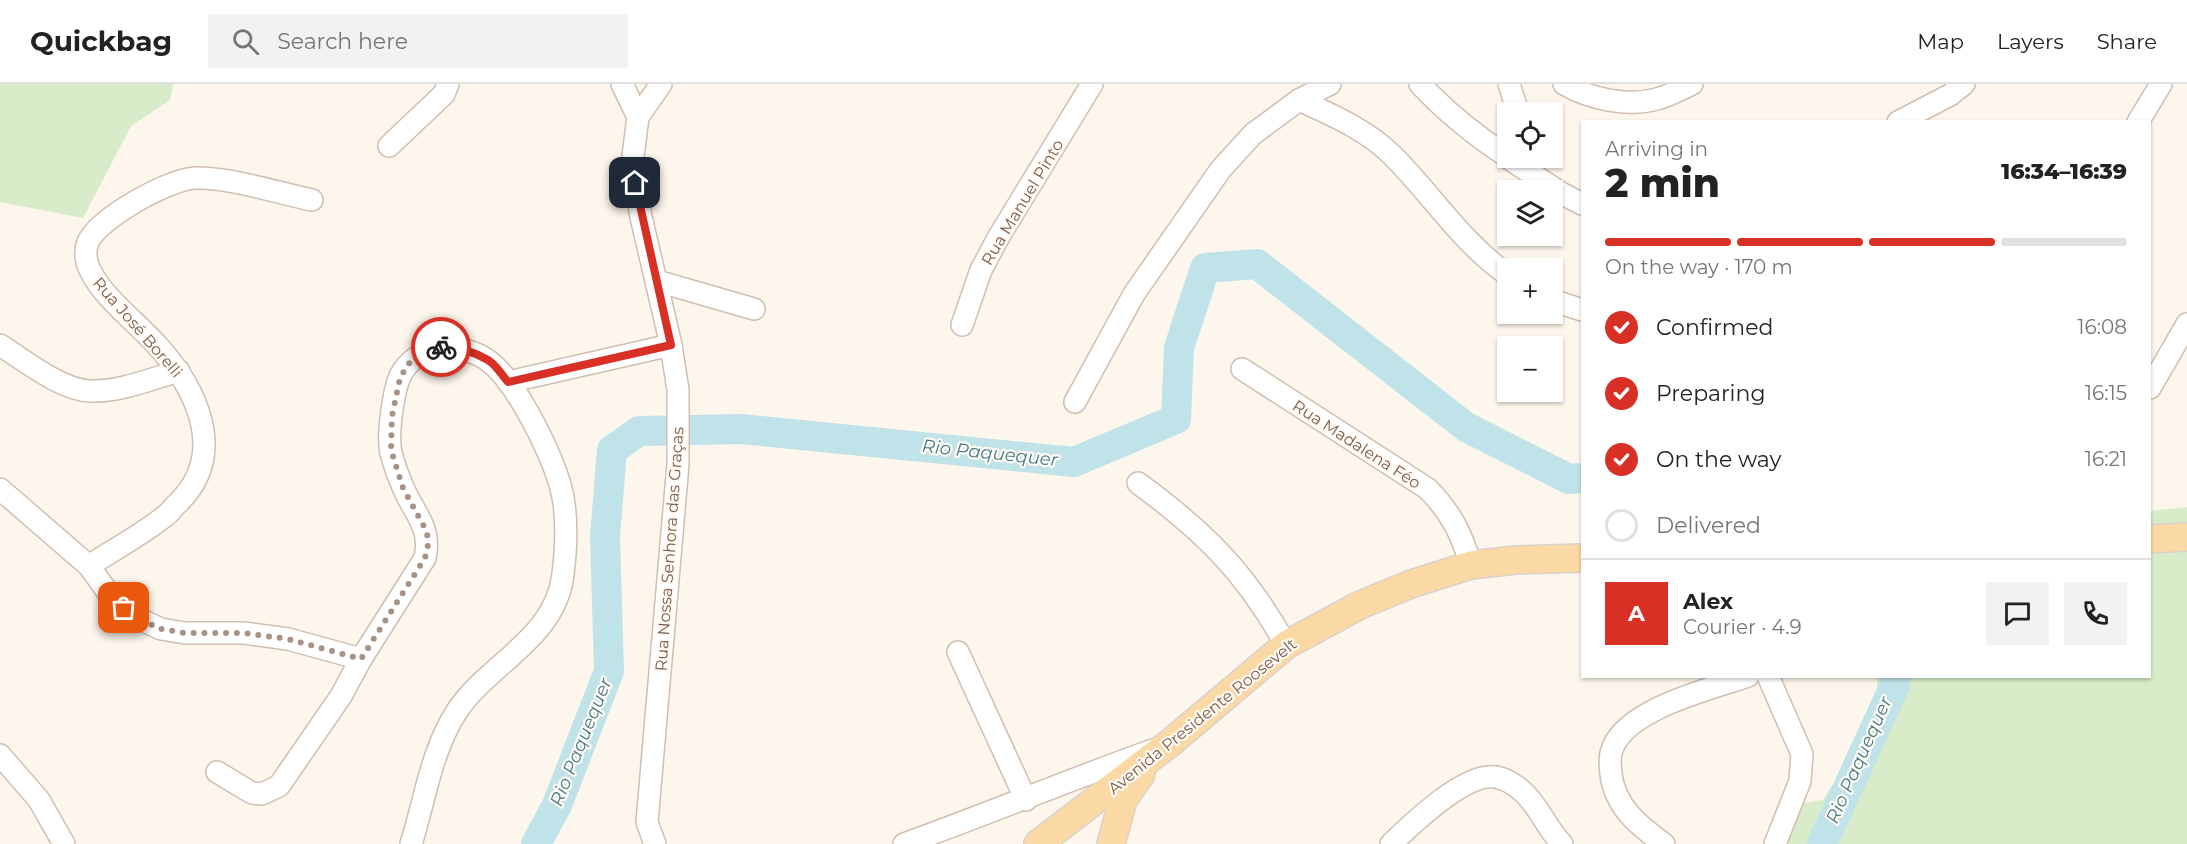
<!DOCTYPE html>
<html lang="en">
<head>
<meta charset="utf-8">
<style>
	:root { --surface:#fff; --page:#f2f2f2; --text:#222; --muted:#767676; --line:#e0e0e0; --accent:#d93025 }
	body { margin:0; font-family:Montserrat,sans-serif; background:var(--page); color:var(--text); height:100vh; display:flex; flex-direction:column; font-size:22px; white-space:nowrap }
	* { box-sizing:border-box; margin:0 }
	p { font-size:20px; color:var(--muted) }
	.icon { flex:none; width:33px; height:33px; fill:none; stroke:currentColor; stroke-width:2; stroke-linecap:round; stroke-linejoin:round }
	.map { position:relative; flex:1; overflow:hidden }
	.drawer { position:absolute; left:1581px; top:36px; width:570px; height:558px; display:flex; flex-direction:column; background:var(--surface); border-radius:0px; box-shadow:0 2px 4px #0004 }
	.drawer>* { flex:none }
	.buttons { position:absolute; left:1497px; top:18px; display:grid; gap:12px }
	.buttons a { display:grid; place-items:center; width:66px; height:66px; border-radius:0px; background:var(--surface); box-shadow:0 2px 4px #0004; font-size:30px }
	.pin { position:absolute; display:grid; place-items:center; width:51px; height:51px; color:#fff; margin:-26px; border-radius:12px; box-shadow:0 3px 9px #0006 }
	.courier { position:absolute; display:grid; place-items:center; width:60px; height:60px; margin:-30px; border:4px solid #d93025; border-radius:50%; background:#fff; color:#222; box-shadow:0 2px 8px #0007 }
	.head em { font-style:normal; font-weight:800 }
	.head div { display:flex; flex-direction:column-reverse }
	.head { display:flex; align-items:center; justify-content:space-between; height:102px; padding:0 24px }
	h1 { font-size:39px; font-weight:800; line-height:45px }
	.bar { display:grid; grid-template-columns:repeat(4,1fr); gap:9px 6px; align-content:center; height:72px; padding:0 24px }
	.bar i { height:8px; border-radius:4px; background:var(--line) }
	.bar .active { background:var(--accent) }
	.bar p { grid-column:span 4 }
	.line { display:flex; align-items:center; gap:15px; padding:0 24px; border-top:2px solid var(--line) }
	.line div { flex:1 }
	.round { display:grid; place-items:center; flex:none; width:63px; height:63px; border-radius:0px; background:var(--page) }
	ol { padding:0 24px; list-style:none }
	li { display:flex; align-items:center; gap:18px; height:66px }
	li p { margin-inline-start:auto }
	li .icon { padding:6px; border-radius:50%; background:var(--accent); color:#fff; stroke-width:4 }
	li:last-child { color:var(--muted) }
	li i { width:33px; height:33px; border:3px solid var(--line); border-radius:50% }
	header { display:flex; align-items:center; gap:36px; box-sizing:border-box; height:84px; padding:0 30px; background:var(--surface); border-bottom:2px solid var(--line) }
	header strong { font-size:28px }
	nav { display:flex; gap:33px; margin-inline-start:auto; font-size:21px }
	.search { width:420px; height:54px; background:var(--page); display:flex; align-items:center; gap:15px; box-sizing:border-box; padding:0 21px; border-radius:0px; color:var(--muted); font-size:22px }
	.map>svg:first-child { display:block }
	.green { fill:#d8ecc9 }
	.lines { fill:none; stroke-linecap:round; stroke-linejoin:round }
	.river { stroke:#bfe3e8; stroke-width:30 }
	.minor-casing { stroke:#d1beb0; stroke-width:24 }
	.major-casing { stroke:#dad1cd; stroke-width:30 }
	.minor { stroke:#fff; stroke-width:21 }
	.major { stroke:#fbd9a5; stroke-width:27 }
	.done { stroke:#a89285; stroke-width:6; stroke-dasharray:0 10.8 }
	.route { stroke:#d93025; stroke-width:8 }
	.labels { text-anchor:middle; stroke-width:4.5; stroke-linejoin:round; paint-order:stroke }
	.street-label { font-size:16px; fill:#7a5c4d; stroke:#fffaf3 }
	.water-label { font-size:18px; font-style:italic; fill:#437c86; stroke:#fffaf3 }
</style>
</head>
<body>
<header>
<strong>Quickbag</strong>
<div class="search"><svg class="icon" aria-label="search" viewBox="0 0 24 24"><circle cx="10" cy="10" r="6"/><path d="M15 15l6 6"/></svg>Search here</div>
<nav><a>Map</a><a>Layers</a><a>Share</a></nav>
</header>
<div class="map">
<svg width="2187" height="760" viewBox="0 0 2187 760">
	<rect width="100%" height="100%" fill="#fdf6ec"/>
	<g class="green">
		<path d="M0 0H173L170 16 131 42 83 134 0 118Z"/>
		<path d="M2187 423V760H1785L1804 719 1823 716C1846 678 1880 639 1877 593L2150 592V427Z"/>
	</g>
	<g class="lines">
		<g class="river">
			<path d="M536 760 557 721 609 587 605 452 612 366 639 347 741 345 1074 378 1176 335 1179 264 1205 184 1257 180 1466 343 1569 395 1582 394"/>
			<path d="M1822 760 1895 601 1896 592"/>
		</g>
		<g class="minor-casing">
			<g id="minor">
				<path d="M622 0 638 33"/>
				<path d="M1420 0C1446 28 1476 52 1508 73"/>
				<path d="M1509 0 1518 28"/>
				<path d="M1564 0C1590 15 1627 23 1657 15 1669 12 1681 5 1692 0"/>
				<path d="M1299 16C1332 31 1367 46 1393 72 1432 111 1462 159 1508 191"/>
				<path d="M1898 38 1950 11 1964 0"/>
				<path d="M2138 38 2161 0"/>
				<path d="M389 62 444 10 448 0"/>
				<path d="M1508 74 1561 109 1582 120"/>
				<path d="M657 197 754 225"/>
				<path d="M1552 216 1582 226"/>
				<path d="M962 241 981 186 998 154 1092 0"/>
				<path d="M0 261C24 276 61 306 90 307 119 308 151 295 179 287"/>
				<path d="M1242 285 1428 405C1452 430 1461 449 1471 481"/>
				<path d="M508 298 671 261"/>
				<path d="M2150 304 2187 240"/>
				<path d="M1075 318 1134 210 1221 85 1253 50 1299 16 1330 0"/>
				<path d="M1138 399C1205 448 1246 489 1286 561"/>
				<path d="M0 405 89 482 109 510 144 537 161 545 185 549H244L288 555 361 575"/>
				<path d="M89 482C114 465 142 451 165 432 170 429 173 423 178 419 229 369 196 303 155 259 135 237 104 214 91 188 86 179 84 167 88 158 99 134 169 95 195 94 229 93 278 109 312 116"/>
				<path d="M958 568 1026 716"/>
				<path d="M1768 592 1802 670 1800 697 1775 760"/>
				<path d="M0 671 39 716 64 760"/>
				<path d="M217 688 252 709 262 710 279 702 341 612 361 575 425 474C432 443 414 430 403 403 398 392 394 380 391 369 387 352 393 309 400 292 408 277 422 267 439 264 453 261 478 268 490 278 518 300 556 377 563 413 567 436 566 466 563 490 556 554 489 579 457 627 431 667 425 716 411 760"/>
				<path d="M655 760 647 738 678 380V306L671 261 641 133 632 80 638 33 661 0"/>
				<path d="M904 760C987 730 1069 696 1153 666"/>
				<path d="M1391 760C1412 740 1464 689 1495 693 1504 694 1516 701 1523 708 1539 722 1547 745 1562 760"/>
				<path d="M1664 760C1639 742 1615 723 1611 690 1610 680 1609 672 1613 663 1629 624 1711 605 1748 592"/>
			</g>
		</g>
		<g class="major-casing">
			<g id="major">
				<path d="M2150 455 2187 453"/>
				<path d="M1038 760 1170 659 1286 561 1360 521 1411 500 1471 481 1516 476 1582 474"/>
				<path d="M1111 760 1123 716 1141 690"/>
			</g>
		</g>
		<use href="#minor" class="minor"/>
		<use href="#major" class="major"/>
	</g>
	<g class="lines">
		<path class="done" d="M124 524 144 537 161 545 185 549H244L288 555 361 575 425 474 428 461 427 448 403 404 391 366 392 332 400 294 408 280 428 266 441 263"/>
		<path class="route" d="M441 263C455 261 476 269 488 276 496 281 502 291 508 298L671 261 635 99"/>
	</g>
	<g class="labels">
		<g class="street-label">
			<text transform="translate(1022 118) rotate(-59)" y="6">Rua Manuel Pinto</text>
			<text transform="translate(138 243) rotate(49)" y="6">Rua José Borelli</text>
			<text transform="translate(1357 360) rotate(33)" y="6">Rua Madalena Féo</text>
			<text transform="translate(669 465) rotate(-86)" y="6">Rua Nossa Senhora das Graças</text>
			<text transform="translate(1202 632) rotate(-39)" y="6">Avenida Presidente Roosevelt</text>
		</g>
		<g class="water-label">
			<text transform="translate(990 369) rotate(6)" y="6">Rio Paquequer</text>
			<text transform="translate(581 658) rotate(-68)" y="6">Rio Paquequer</text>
			<text transform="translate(1859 676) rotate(-66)" y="6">Rio Paquequer</text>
		</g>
	</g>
</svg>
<div class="buttons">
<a><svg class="icon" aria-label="locate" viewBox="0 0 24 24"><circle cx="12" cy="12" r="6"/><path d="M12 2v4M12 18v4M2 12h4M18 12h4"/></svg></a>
<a><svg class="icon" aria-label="layers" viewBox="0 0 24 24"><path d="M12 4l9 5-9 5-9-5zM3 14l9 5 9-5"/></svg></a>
<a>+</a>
<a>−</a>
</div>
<div class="pin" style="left:124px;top:524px;background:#ea580c"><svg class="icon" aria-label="bag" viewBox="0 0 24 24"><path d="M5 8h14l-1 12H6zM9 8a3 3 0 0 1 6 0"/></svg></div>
<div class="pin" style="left:635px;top:99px;background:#1f2937"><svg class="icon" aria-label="home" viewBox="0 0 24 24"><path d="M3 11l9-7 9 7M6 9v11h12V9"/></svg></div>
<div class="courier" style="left:441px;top:263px"><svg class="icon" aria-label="bike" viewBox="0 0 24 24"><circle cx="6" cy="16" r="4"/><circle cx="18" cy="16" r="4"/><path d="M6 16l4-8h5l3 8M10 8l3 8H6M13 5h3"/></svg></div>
<section class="drawer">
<div class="head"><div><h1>2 min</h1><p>Arriving in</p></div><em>16:34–16:39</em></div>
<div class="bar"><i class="active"></i><i class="active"></i><i class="active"></i><i></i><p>On the way · 170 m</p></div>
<ol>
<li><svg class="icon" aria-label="check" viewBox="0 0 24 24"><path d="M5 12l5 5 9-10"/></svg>Confirmed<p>16:08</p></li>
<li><svg class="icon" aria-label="check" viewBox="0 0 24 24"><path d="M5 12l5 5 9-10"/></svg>Preparing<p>16:15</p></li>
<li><svg class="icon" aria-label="check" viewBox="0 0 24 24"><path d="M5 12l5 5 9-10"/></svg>On the way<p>16:21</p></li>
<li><i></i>Delivered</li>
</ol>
<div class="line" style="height:108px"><b class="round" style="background:var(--accent);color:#fff">A</b><div><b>Alex</b><p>Courier · 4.9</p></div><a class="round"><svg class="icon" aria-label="chat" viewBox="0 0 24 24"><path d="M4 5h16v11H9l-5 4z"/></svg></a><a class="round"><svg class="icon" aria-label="phone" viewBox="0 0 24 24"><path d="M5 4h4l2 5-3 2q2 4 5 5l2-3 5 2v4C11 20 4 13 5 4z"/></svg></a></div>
</section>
</div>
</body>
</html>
